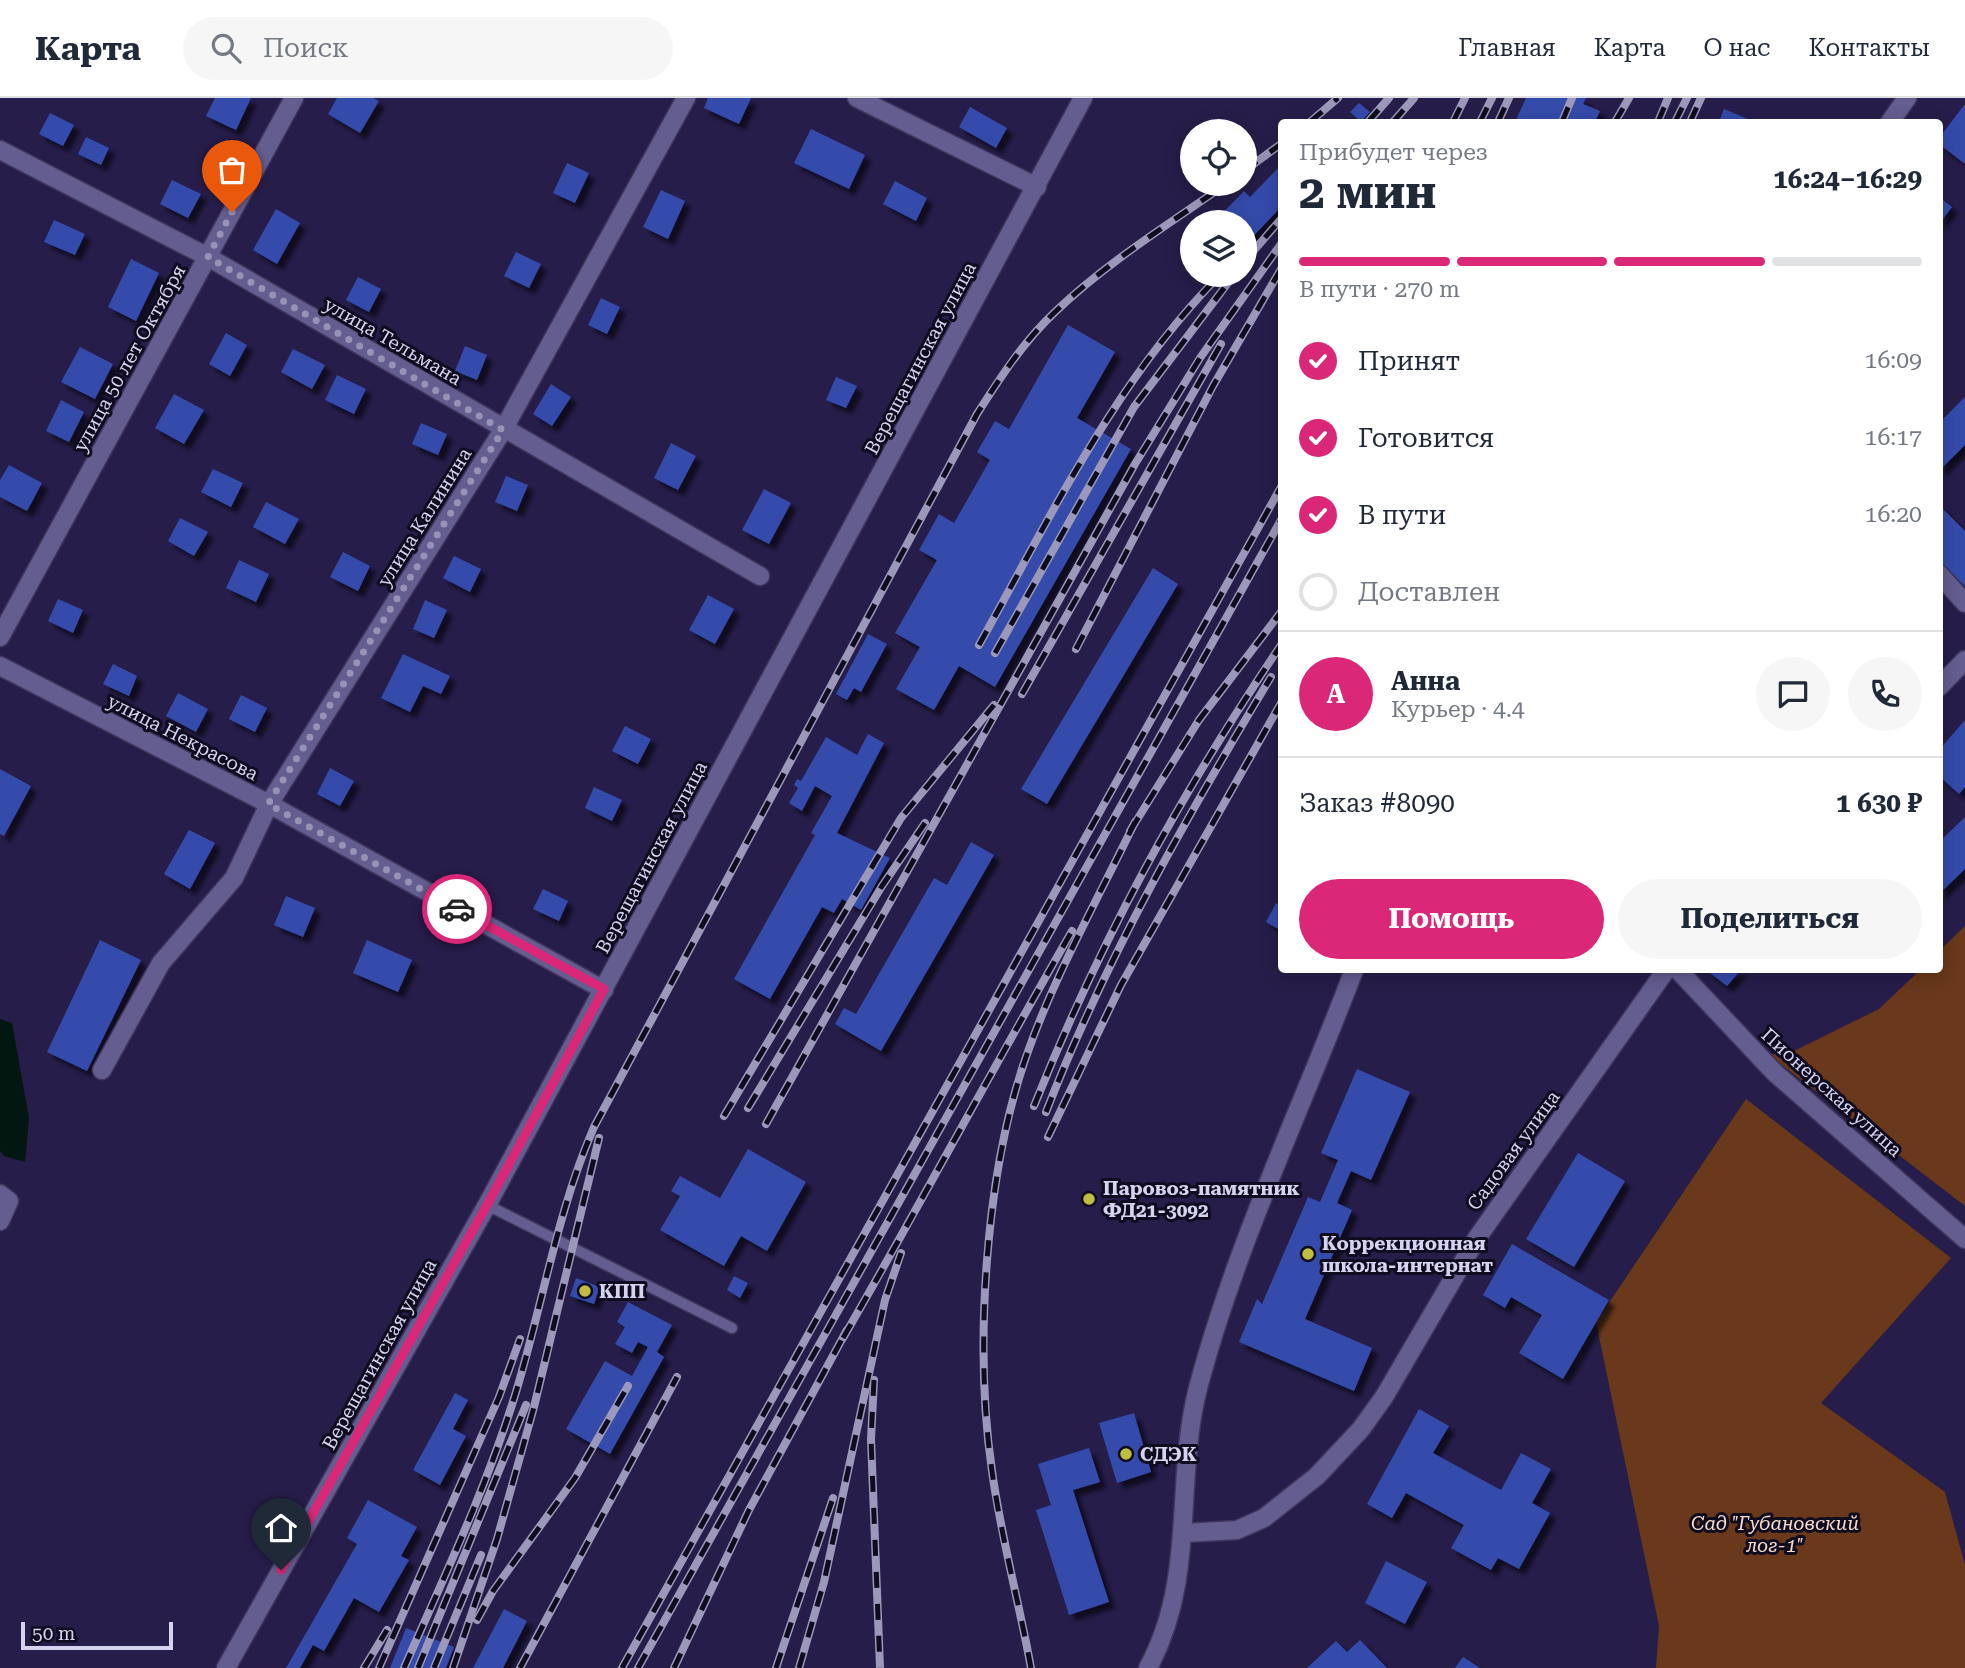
<!DOCTYPE html>
<html lang="ru">
<head>
<meta charset="utf-8">
<style>
	:root { --surface:#fff; --page:#f6f6f7; --text:#1f2937; --muted:#747a83; --line:#e0e1e3; --accent:#db2777 }
	body { margin:0; font-family:"Roboto Serif",serif; background:var(--page); color:var(--text); height:100vh; display:flex; flex-direction:column; font-size:26px; white-space:nowrap }
	* { box-sizing:border-box; margin:0 }
	p { font-size:23px; color:var(--muted) }
	.icon { flex:none; width:38px; height:38px; fill:none; stroke:currentColor; stroke-width:2; stroke-linecap:round; stroke-linejoin:round }
	.map { position:relative; flex:1; overflow:hidden }
	.sheet { position:absolute; left:1278px; top:21px; width:665px; height:854px; display:flex; flex-direction:column; background:var(--surface); border-radius:7px; box-shadow:0 4px 18px #0003 }
	.sheet>* { flex:none }
	.fabs { position:absolute; left:1180px; top:21px; display:grid; gap:14px }
	.fabs a { display:grid; place-items:center; width:77px; height:77px; border-radius:50%; background:var(--surface); box-shadow:0 4px 18px #0003; font-size:35px }
	.scale { position:absolute; left:21px; bottom:18px; width:152px; box-sizing:border-box; padding-left:7px; border:4px solid #d5d3f0; border-top:0; font-size:19px; line-height:24px; white-space:nowrap; color:#d5d3f0; -webkit-text-stroke:5px #0f0c1f; paint-order:stroke }
	.pin { position:absolute; display:grid; place-items:center; width:60px; height:60px; color:#fff; margin:-72px -30px; border-radius:50% 50% 50% 0; rotate:-45deg; box-shadow:0 0 7px #0007 }
	.pin .icon { rotate:45deg }
	.courier { position:absolute; display:grid; place-items:center; width:70px; height:70px; margin:-35px; border:5px solid #db2777; border-radius:50%; background:#fff; color:#222; box-shadow:0 2px 9px #0007 }
	.headline em { font-style:normal; font-weight:700 }
	.headline div { display:flex; flex-direction:column-reverse }
	.headline { display:flex; align-items:center; justify-content:space-between; height:119px; padding:0 21px }
	h1 { font-size:46px; font-weight:700; line-height:52px }
	.bar { display:grid; grid-template-columns:repeat(4,1fr); gap:10px 7px; align-content:center; height:84px; padding:0 21px }
	.bar i { height:9px; border-radius:5px; background:var(--line) }
	.bar .active { background:var(--accent) }
	.bar p { grid-column:span 4 }
	.line { display:flex; align-items:center; gap:18px; padding:0 21px; border-top:2px solid var(--line) }
	.line div { flex:1 }
	.round { display:grid; place-items:center; flex:none; width:74px; height:74px; border-radius:37px; background:var(--page) }
	ol { padding:0 21px; list-style:none }
	li { display:flex; align-items:center; gap:21px; height:77px }
	li p { margin-inline-start:auto }
	li .icon { padding:7px; border-radius:50%; background:var(--accent); color:#fff; stroke-width:4 }
	li:last-child { color:var(--muted) }
	li i { width:38px; height:38px; border:4px solid var(--line); border-radius:50% }
	.primary-button { display:flex; gap:14px; margin-top:auto; padding:14px 21px }
	.primary-button a { flex:1; height:80px; border-radius:42px; background:var(--accent); color:#fff; font-size:28px; font-weight:700; line-height:80px; text-align:center }
	.primary-button a+a { background:var(--page); color:var(--text) }
	header { display:flex; align-items:center; gap:42px; box-sizing:border-box; height:98px; padding:0 35px; background:var(--surface); border-bottom:2px solid var(--line) }
	header strong { font-size:33px }
	nav { display:flex; gap:38px; margin-inline-start:auto; font-size:24px }
	.search { width:490px; height:63px; background:var(--page); display:flex; align-items:center; gap:18px; box-sizing:border-box; padding:0 24px; border-radius:38px; color:var(--muted); font-size:26px }
	.map>svg:first-child { display:block }
	.green { fill:#6a381a }
	.water { fill:#031711 }
	.building { fill:#344bab; filter:url(#shadow) }
	.lines { fill:none; stroke-linecap:round; stroke-linejoin:round }
	.service-casing { stroke:#40365d; stroke-width:13 }
	.minor-casing { stroke:#40365d; stroke-width:21 }
	.tertiary-casing { stroke:#40365d; stroke-width:21 }
	.secondary-casing { stroke:#40365d; stroke-width:21 }
	.service { stroke:#645d90; stroke-width:10 }
	.minor { stroke:#645d90; stroke-width:18 }
	.tertiary { stroke:#645d90; stroke-width:18 }
	.secondary { stroke:#645d90; stroke-width:18 }
	.rail-casing { stroke:#9c98ba; stroke-width:8 }
	.rail { stroke:#0f0c1f; stroke-width:5; stroke-dasharray:16; stroke-linecap:butt }
	.done { stroke:#9893b6; stroke-width:7; stroke-dasharray:0 12.6 }
	.route { stroke:#db2777; stroke-width:9 }
	.poi-dot { fill:#bfbe41; stroke:#0f0c1f; stroke-width:2.5 }
	.labels { text-anchor:middle; stroke-width:6; stroke-linejoin:round; paint-order:stroke }
	.street-label { font-size:19px; fill:#d5d3f0; stroke:#0f0c1f }
	.poi-label { font-size:19px; font-weight:bold; fill:#d5d3f0; stroke:#0f0c1f; text-anchor:start }
	.park-label { font-size:19px; font-style:italic; fill:#f6dacc; stroke:#0f0c1f }
</style>
</head>
<body>
<header>
<strong>Карта</strong>
<div class="search"><svg class="icon" aria-label="search" viewBox="0 0 24 24"><circle cx="10" cy="10" r="6"/><path d="M15 15l6 6"/></svg>Поиск</div>
<nav><a>Главная</a><a>Карта</a><a>О нас</a><a>Контакты</a></nav>
</header>
<div class="map">
<svg width="1965" height="1570" viewBox="0 0 1965 1570">
	<defs>
		<filter id="shadow"><feDropShadow dx="6" dy="6" stdDeviation="2" flood-color="#0009"/></filter>
	</defs>
	<rect width="100%" height="100%" fill="#261d4a"/>
	<g class="green">
		<path d="M1965 828V1108L1769 957 1794 953 1879 911 1920 872H1939V853Z"/>
		<path d="M1746 1001 1951 1160 1821 1305 1945 1394 1965 1467V1570H1656L1659 1528 1596 1224Z"/>
	</g>
	<path class="water" d="M0 921 12 925 29 1020 25 1064 4 1058 0 1053Z"/>
	<g class="building">
		<path d="M215 0H251L236 32 206 18Z"/>
		<path d="M337 0H373L379 3 360 35 328 16Z"/>
		<path d="M708 0H751L739 26 704 10Z"/>
		<path d="M1526 0H1586L1583 6 1600 13 1595 24H1515Z"/>
		<path d="M1359 5 1370 14 1361 24 1350 14Z"/>
		<path d="M1965 6V66L1939 46V40Z"/>
		<path d="M970 9 1007 30 996 50 959 29Z"/>
		<path d="M1724 11 1755 24H1719Z"/>
		<path d="M50 15 74 27 63 48 39 36Z"/>
		<path d="M811 31 865 57 849 91 794 65Z"/>
		<path d="M86 39 109 50 101 67 78 56Z"/>
		<path d="M567 65 589 75 575 105 553 95Z"/>
		<path d="M1281 67V109L1244 148V124H1214L1244 93 1250 99Z"/>
		<path d="M172 82 201 96 188 120 160 106Z"/>
		<path d="M895 83 927 100 916 123 883 106Z"/>
		<path d="M661 92 685 103 668 141 643 129Z"/>
		<path d="M1939 99 1952 109 1939 126Z"/>
		<path d="M276 111 300 125 277 166 253 152Z"/>
		<path d="M54 122 85 136 75 157 44 144Z"/>
		<path d="M516 154 541 166 529 190 504 178Z"/>
		<path d="M131 161 159 175 136 223 108 209Z"/>
		<path d="M358 179 381 191 369 214 346 202Z"/>
		<path d="M601 200 620 209 607 236 588 227Z"/>
		<path d="M1068 227 1115 254 1077 320 1131 351 995 589 959 568 934 612 896 591 920 549 895 535 937 462 919 452 939 416 954 425 990 362 977 354 995 323 1009 331Z"/>
		<path d="M226 235 247 247 230 278 209 266Z"/>
		<path d="M465 248 487 257 477 282 455 273Z"/>
		<path d="M80 249 113 266 95 301 61 284Z"/>
		<path d="M293 251 325 267 312 291 281 274Z"/>
		<path d="M337 277 366 291 354 316 325 302Z"/>
		<path d="M836 279 857 288 846 310 826 302Z"/>
		<path d="M551 286 571 299 552 328 533 316Z"/>
		<path d="M174 296 204 312 184 346 155 330Z"/>
		<path d="M1965 299V347L1939 373V325Z"/>
		<path d="M61 302 84 314 69 344 46 333Z"/>
		<path d="M421 325 447 336 438 357 412 346Z"/>
		<path d="M671 345 696 358 678 392 654 380Z"/>
		<path d="M9 367 42 385 27 413 0 399V382Z"/>
		<path d="M213 371 243 385 231 409 201 394Z"/>
		<path d="M506 378 528 387 517 413 495 404Z"/>
		<path d="M764 391 791 405 769 446 742 432Z"/>
		<path d="M266 404 299 421 285 446 253 429Z"/>
		<path d="M1939 407 1965 433V488L1939 463Z"/>
		<path d="M180 420 208 434 194 458 168 443Z"/>
		<path d="M343 454 370 468 358 493 330 479Z"/>
		<path d="M454 458 481 471 470 494 443 480Z"/>
		<path d="M239 462 269 476 256 504 226 490Z"/>
		<path d="M1153 470 1178 486 1047 706 1021 691Z"/>
		<path d="M708 497 734 511 715 546 689 532Z"/>
		<path d="M58 501 83 512 73 535 48 523Z"/>
		<path d="M425 502 447 512 434 540 413 531Z"/>
		<path d="M868 536 887 546 861 594 854 590 847 602 836 596Z"/>
		<path d="M403 556 450 578 441 596 423 588 410 614 381 600Z"/>
		<path d="M113 566 137 578 129 598 103 586Z"/>
		<path d="M178 595 208 611 196 634 166 618Z"/>
		<path d="M241 597 267 610 255 634 229 621Z"/>
		<path d="M1965 622V689L1959 696 1939 678V652Z"/>
		<path d="M625 628 651 641 638 666 612 653Z"/>
		<path d="M868 636 884 645 837 735 890 760 861 812 842 801 834 815 822 809 770 901 734 881 815 737 811 735 832 698 815 688 802 713 789 705 798 690 794 687 797 681 801 683 826 639 857 657Z"/>
		<path d="M330 670 354 683 340 708 317 696Z"/>
		<path d="M0 671 31 688 4 738 0 736Z"/>
		<path d="M594 689 622 702 612 723 585 710Z"/>
		<path d="M1965 719V771L1939 796V744Z"/>
		<path d="M189 732 215 745 190 791 164 776Z"/>
		<path d="M971 744 994 757 881 953 835 926 844 910 856 916 934 780 947 787Z"/>
		<path d="M543 791 568 803 559 823 533 811Z"/>
		<path d="M286 798 315 810 303 839 274 827Z"/>
		<path d="M1276 805 1281 808 1280 832 1266 824Z"/>
		<path d="M100 842 141 862 87 973 47 954Z"/>
		<path d="M367 842 412 862 398 894 353 875Z"/>
		<path d="M1706 872H1741L1727 888Z"/>
		<path d="M1357 971 1410 994 1371 1082 1351 1073 1337 1105 1352 1112 1305 1221 1372 1250 1354 1293 1239 1244 1257 1201 1262 1206 1308 1099 1320 1104 1338 1062 1321 1055Z"/>
		<path d="M748 1051 806 1084 767 1153 741 1138 724 1168 660 1132 680 1098 671 1093 680 1078 720 1100Z"/>
		<path d="M1578 1055 1625 1083 1574 1169 1526 1141Z"/>
		<path d="M1512 1146 1609 1202 1563 1281 1519 1255 1542 1217 1511 1199 1505 1210 1483 1197Z"/>
		<path d="M734 1178 748 1185 740 1200 727 1192Z"/>
		<path d="M576 1180 600 1189 594 1206 570 1198Z"/>
		<path d="M628 1204 672 1227 657 1254 664 1259 610 1356 566 1331 605 1263 632 1278 648 1249 638 1244 632 1255 615 1246 625 1229 617 1224Z"/>
		<path d="M455 1295 468 1302 453 1331 466 1338 440 1387 413 1372Z"/>
		<path d="M1419 1311 1449 1328 1433 1355 1501 1392 1521 1355 1551 1371 1532 1405 1550 1415 1519 1471 1498 1460 1491 1472 1451 1450 1464 1427 1406 1395 1392 1420 1367 1406Z"/>
		<path d="M1134 1315 1151 1374 1117 1385 1099 1325Z"/>
		<path d="M1089 1350 1100 1384 1073 1392 1109 1504 1069 1517 1036 1412 1051 1407 1038 1366Z"/>
		<path d="M368 1402 417 1429 401 1458 409 1462 379 1514 354 1500 324 1553 313 1547 300 1570H286L357 1446 347 1440Z"/>
		<path d="M1386 1463 1427 1484 1405 1526 1365 1505Z"/>
		<path d="M504 1511 527 1523 503 1570H473Z"/>
		<path d="M406 1530 454 1549 446 1570H390Z"/>
		<path d="M1360 1542 1387 1570H1307L1336 1543 1347 1554Z"/>
		<path d="M1463 1559 1480 1570H1455Z"/>
	</g>
	<g class="lines">
		<g class="service-casing">
			<path id="service" d="M487 1107 732 1230"/>
		</g>
		<g class="minor-casing">
			<g id="minor">
				<path d="M857 0 1037 89"/>
				<path d="M0 52 208 159 760 478"/>
				<path d="M1939 476 1965 505"/>
				<path d="M0 539 294 0"/>
				<path d="M1939 589 1965 562"/>
				<path d="M1678 872 1775 975 1965 1141"/>
				<path d="M102 972 161 865 234 780 269 706 503 332 686 0"/>
				<path d="M0 1096 9 1103 0 1123"/>
				<path d="M1185 1435 1237 1432 1264 1420 1317 1378 1361 1331 1384 1299 1477 1140 1666 872"/>
			</g>
		</g>
		<g class="tertiary-casing">
			<path id="tertiary" d="M0 568 269 706 604 892"/>
		</g>
		<g class="secondary-casing">
			<g id="secondary">
				<path d="M1890 24 1907 0"/>
				<path d="M226 1570 487 1107 1083 0"/>
				<path d="M1148 1570C1197 1480 1174 1384 1198 1290 1236 1146 1302 1010 1354 872"/>
			</g>
		</g>
		<use href="#service" class="service"/>
		<use href="#minor" class="minor"/>
		<use href="#tertiary" class="tertiary"/>
		<use href="#secondary" class="secondary"/>
		<g class="rail-casing">
			<g id="rail">
				<path d="M1310 24 1338 0"/>
				<path d="M1368 24 1389 0"/>
				<path d="M1393 24 1414 0"/>
				<path d="M1453 24 1465 0"/>
				<path d="M1480 24 1492 0"/>
				<path d="M1498 24 1509 0"/>
				<path d="M1562 24 1572 0"/>
				<path d="M1615 24 1629 0"/>
				<path d="M1658 24 1668 0"/>
				<path d="M1675 24 1687 0"/>
				<path d="M1690 24 1701 0"/>
				<path d="M1244 73 1281 46"/>
				<path d="M1244 164 1281 121"/>
				<path d="M979 547C1051 418 1115 283 1220 177"/>
				<path d="M1076 551 1213 288 1281 171"/>
				<path d="M995 555 1134 309 1234 177"/>
				<path d="M1022 596 1221 246"/>
				<path d="M1130 733 1199 622 1281 514"/>
				<path d="M1034 1008C1101 841 1181 695 1281 547"/>
				<path d="M748 1010 882 788 925 725"/>
				<path d="M1046 1014C1105 862 1187 718 1271 579"/>
				<path d="M724 1018 901 720 994 607"/>
				<path d="M766 1026 1135 366 1200 260 1281 146"/>
				<path d="M1048 1039 1121 887 1281 605"/>
				<path d="M843 1240C921 1105 994 968 1072 833"/>
				<path d="M874 1282 871 1341 880 1570"/>
				<path d="M477 1522 493 1493 575 1380 628 1288"/>
				<path d="M364 1570 387 1532"/>
				<path d="M379 1570 499 1299 520 1241"/>
				<path d="M404 1570C444 1479 487 1389 516 1294 543 1205 557 1114 594 1029L977 316C1000 280 1023 244 1055 214 1106 165 1169 126 1226 86"/>
				<path d="M418 1570 526 1307"/>
				<path d="M434 1570 481 1457"/>
				<path d="M453 1570 497 1441 534 1309 599 1040"/>
				<path d="M520 1570 677 1279"/>
				<path d="M622 1570 1281 389"/>
				<path d="M638 1570 1281 422"/>
				<path d="M674 1570 749 1412 847 1232"/>
				<path d="M776 1570 833 1400"/>
				<path d="M799 1570 824 1484 885 1202 901 1155"/>
				<path d="M1031 1570C1019 1504 1001 1439 992 1373 974 1250 985 1076 1026 959 1054 878 1098 801 1135 724"/>
			</g>
		</g>
		<use href="#rail" class="rail"/>
	</g>
	<g class="lines">
		<path class="done" d="M232 114 208 159 503 332 268 706 457 811"/>
		<path class="route" d="M281 1472 487 1107 604 891 457 811"/>
	</g>
	<g class="poi-dot">
		<circle cx="1089" cy="1101" r="7"/>
		<circle cx="1308" cy="1156" r="7"/>
		<circle cx="585" cy="1193" r="7"/>
		<circle cx="1126" cy="1356" r="7"/>
	</g>
	<g class="labels">
		<g class="street-label">
			<text transform="translate(393 243) rotate(30)" y="7">улица Тельмана</text>
			<text transform="translate(129 260) rotate(-61)" y="7">улица 50 лет Октября</text>
			<text transform="translate(920 260) rotate(-62)" y="7">Верещагинская улица</text>
			<text transform="translate(424 419) rotate(-58)" y="7">улица Калинина</text>
			<text transform="translate(183 639) rotate(27)" y="7">улица Некрасова</text>
			<text transform="translate(651 759) rotate(-62)" y="7">Верещагинская улица</text>
			<text transform="translate(1832 994) rotate(42)" y="7">Пионерская улица</text>
			<text transform="translate(1513 1052) rotate(-54)" y="7">Садовая улица</text>
			<text transform="translate(379 1256) rotate(-61)" y="7">Верещагинская улица</text>
		</g>
		<g class="poi-label">
			<text x="1103" y="1097">Паровоз-памятник<tspan x="1103" dy="22">ФД21-3092</tspan></text>
			<text x="1322" y="1152">Коррекционная<tspan x="1322" dy="22">школа-интернат</tspan></text>
			<text x="599" y="1200">КПП</text>
			<text x="1140" y="1363">СДЭК</text>
		</g>
		<g class="park-label">
			<text x="1775" y="1432">Сад "Губановский<tspan x="1775" dy="22">лог-1"</tspan></text>
		</g>
	</g>
</svg>
<div class="fabs">
<a><svg class="icon" aria-label="locate" viewBox="0 0 24 24"><circle cx="12" cy="12" r="6"/><path d="M12 2v4M12 18v4M2 12h4M18 12h4"/></svg></a>
<a><svg class="icon" aria-label="layers" viewBox="0 0 24 24"><path d="M12 4l9 5-9 5-9-5zM3 14l9 5 9-5"/></svg></a>
</div>
<div class="scale">50 m</div>
<div class="pin" style="left:232px;top:114px;background:#ea580c"><svg class="icon" aria-label="bag" viewBox="0 0 24 24"><path d="M5 8h14l-1 12H6zM9 8a3 3 0 0 1 6 0"/></svg></div>
<div class="pin" style="left:281px;top:1472px;background:#1f2937"><svg class="icon" aria-label="home" viewBox="0 0 24 24"><path d="M3 11l9-7 9 7M6 9v11h12V9"/></svg></div>
<div class="courier" style="left:457px;top:811px"><svg class="icon" aria-label="car" viewBox="0 0 24 24"><path d="M5 17H2v-5l4-1 3-4h7l3 4 3 1v5h-3M9 17h6M6 11h13"/><circle cx="7" cy="17" r="2"/><circle cx="17" cy="17" r="2"/></svg></div>
<section class="sheet">
<div class="headline"><div><h1>2 мин</h1><p>Прибудет через</p></div><em>16:24–16:29</em></div>
<div class="bar"><i class="active"></i><i class="active"></i><i class="active"></i><i></i><p>В пути · 270 m</p></div>
<ol>
<li><svg class="icon" aria-label="check" viewBox="0 0 24 24"><path d="M5 12l5 5 9-10"/></svg>Принят<p>16:09</p></li>
<li><svg class="icon" aria-label="check" viewBox="0 0 24 24"><path d="M5 12l5 5 9-10"/></svg>Готовится<p>16:17</p></li>
<li><svg class="icon" aria-label="check" viewBox="0 0 24 24"><path d="M5 12l5 5 9-10"/></svg>В пути<p>16:20</p></li>
<li><i></i>Доставлен</li>
</ol>
<div class="line" style="height:126px"><b class="round" style="background:var(--accent);color:#fff">А</b><div><b>Анна</b><p>Курьер · 4.4</p></div><a class="round"><svg class="icon" aria-label="chat" viewBox="0 0 24 24"><path d="M4 5h16v11H9l-5 4z"/></svg></a><a class="round"><svg class="icon" aria-label="phone" viewBox="0 0 24 24"><path d="M5 4h4l2 5-3 2q2 4 5 5l2-3 5 2v4C11 20 4 13 5 4z"/></svg></a></div>
<div class="line" style="height:91px"><div>Заказ #8090</div><b>1 630 ₽</b></div>
<div class="primary-button"><a>Помощь</a><a>Поделиться</a></div>
</section>
</div>
</body>
</html>
